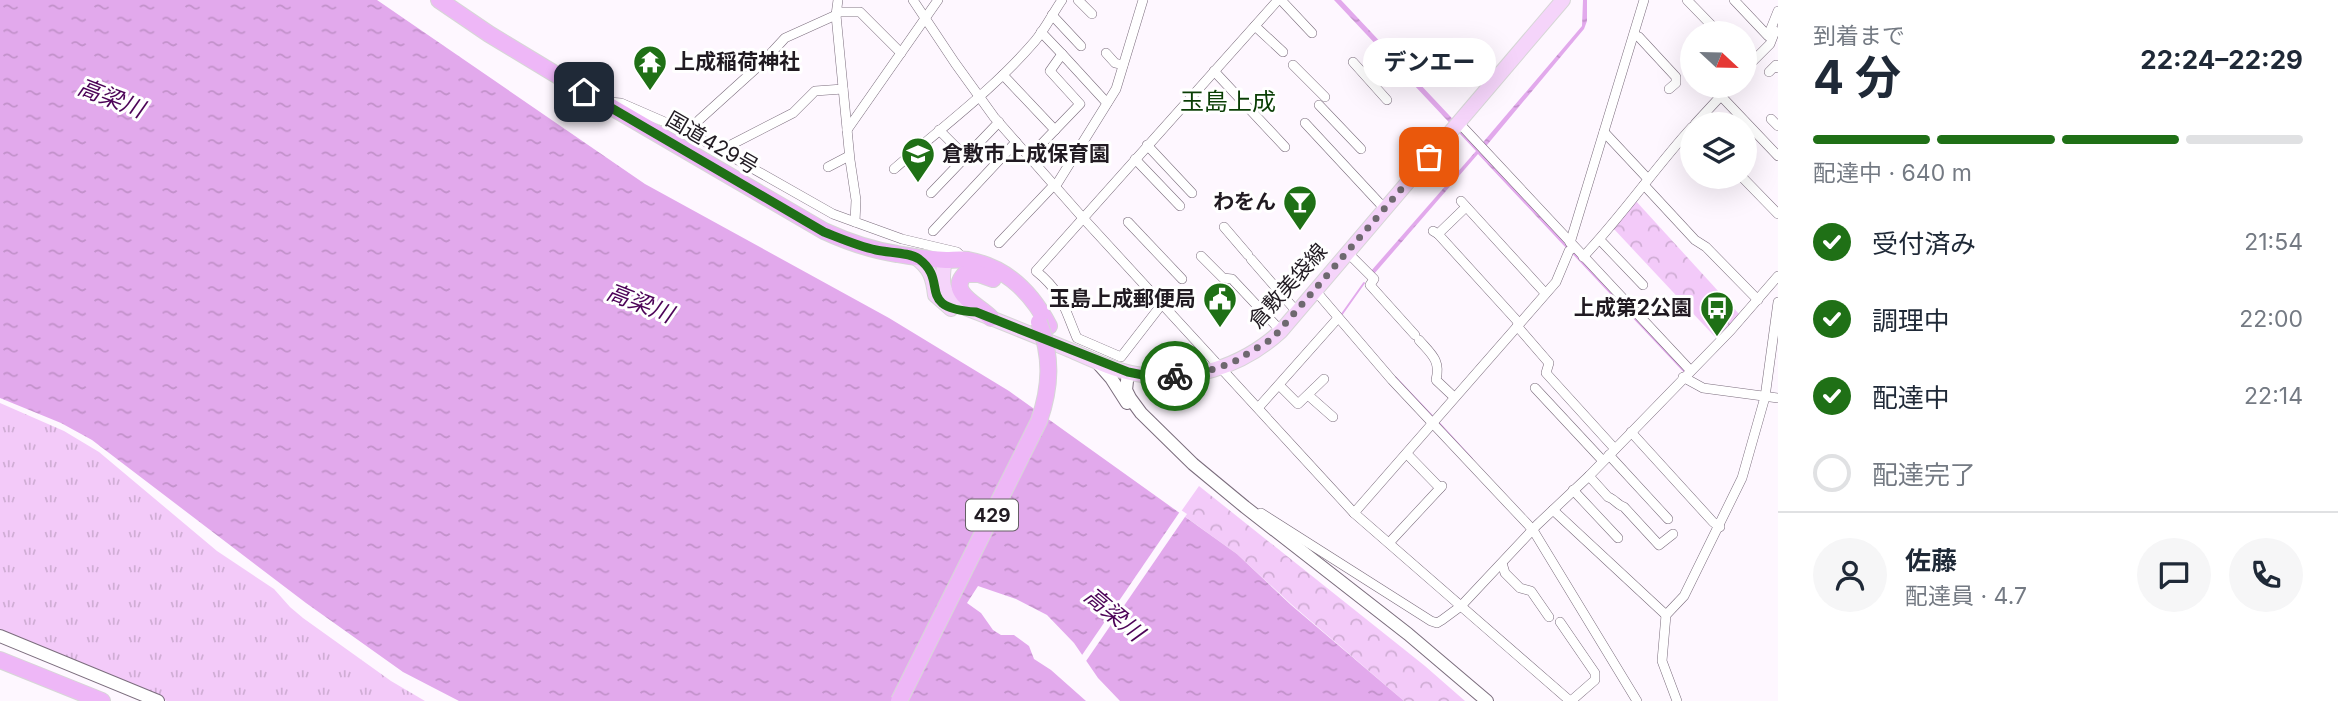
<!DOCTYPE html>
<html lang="ja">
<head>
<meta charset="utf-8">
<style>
	:root { --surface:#fff; --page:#f6f6f7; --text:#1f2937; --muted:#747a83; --line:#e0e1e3; --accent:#1f7016 }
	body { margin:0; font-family:Inter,"Noto Sans JP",sans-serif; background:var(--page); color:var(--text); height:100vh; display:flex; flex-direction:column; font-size:26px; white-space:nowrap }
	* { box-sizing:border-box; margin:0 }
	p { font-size:23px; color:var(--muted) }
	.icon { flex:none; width:38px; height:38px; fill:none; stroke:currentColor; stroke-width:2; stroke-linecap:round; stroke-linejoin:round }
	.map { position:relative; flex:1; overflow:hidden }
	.side { display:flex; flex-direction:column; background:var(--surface); width:560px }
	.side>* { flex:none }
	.needle { width:46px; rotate:112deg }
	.controls { position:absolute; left:1680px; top:21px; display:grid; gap:14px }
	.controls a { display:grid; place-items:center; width:77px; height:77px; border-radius:50%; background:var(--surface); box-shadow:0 7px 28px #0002; font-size:35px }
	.pin { position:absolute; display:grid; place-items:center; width:60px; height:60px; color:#fff; margin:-30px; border-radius:14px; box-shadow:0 4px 10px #0006 }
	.courier { position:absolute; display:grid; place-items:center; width:70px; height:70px; margin:-35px; border:5px solid #1f7016; border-radius:50%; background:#fff; color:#222; box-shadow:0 2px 9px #0007 }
	.bubble { position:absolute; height:49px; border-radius:24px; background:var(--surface); box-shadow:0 7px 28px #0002; font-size:23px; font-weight:700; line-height:49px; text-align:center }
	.headline em { font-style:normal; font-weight:700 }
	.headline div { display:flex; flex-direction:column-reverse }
	.headline { display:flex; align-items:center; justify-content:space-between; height:119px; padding:0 35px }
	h1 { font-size:46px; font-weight:700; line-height:52px }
	.bar { display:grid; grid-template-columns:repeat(4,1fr); gap:10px 7px; align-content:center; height:84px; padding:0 35px }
	.bar i { height:9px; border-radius:5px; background:var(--line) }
	.bar .on { background:var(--accent) }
	.bar p { grid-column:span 4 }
	.line { display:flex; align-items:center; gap:18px; padding:0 35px; border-top:2px solid var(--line) }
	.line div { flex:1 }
	.round { display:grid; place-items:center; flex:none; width:74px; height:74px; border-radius:37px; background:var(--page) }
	ol { padding:0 35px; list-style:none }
	li { display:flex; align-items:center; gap:21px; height:77px }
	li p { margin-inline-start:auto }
	li .icon { padding:7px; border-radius:50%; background:var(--accent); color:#fff; stroke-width:4 }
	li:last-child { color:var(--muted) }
	li i { width:38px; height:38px; border:4px solid var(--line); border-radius:50% }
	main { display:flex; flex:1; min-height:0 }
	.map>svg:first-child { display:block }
	.grass { fill:url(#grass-tufts) }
	.park { fill:url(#park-crowns) }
	.water { fill:url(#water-ripples) }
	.pier { fill:#fef7ff }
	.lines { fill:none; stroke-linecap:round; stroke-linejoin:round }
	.stream { stroke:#e2a9ec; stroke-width:2 }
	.street-casing { stroke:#7b6d7d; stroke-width:10 }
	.secondary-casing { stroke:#7b6d7d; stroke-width:14 }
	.primary-casing { stroke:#d7d6d7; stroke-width:16 }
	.highway-casing { stroke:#d7d6d7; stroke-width:18 }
	.street { stroke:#fff; stroke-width:9 }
	.secondary { stroke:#fff; stroke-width:12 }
	.primary { stroke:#f5d4fa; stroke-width:14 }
	.highway { stroke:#eeb7f7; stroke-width:16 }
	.highway-bridge-casing { stroke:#d7d6d7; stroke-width:18; stroke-linecap:butt }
	.highway-bridge { stroke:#eeb7f7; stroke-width:16 }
	.done { stroke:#6e686f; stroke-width:7; stroke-dasharray:0 12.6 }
	.route { stroke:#1f7016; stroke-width:9 }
	.labels { text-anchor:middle; stroke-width:6; stroke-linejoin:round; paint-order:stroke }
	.shield { fill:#fff; stroke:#645f64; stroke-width:2 }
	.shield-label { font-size:19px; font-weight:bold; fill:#211b22 }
	.poi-label { font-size:21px; font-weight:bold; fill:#211b22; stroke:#fff; text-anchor:end }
	.street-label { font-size:21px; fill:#211b22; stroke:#fff }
	.water-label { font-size:23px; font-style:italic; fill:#4c0357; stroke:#fff }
	.quarter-label { font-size:24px; fill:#0a3e05; stroke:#fff }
</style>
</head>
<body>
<main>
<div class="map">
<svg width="1778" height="701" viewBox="0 0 1778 701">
	<defs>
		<pattern id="grass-tufts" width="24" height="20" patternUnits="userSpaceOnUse" patternTransform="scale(1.75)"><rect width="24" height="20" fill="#f3caf9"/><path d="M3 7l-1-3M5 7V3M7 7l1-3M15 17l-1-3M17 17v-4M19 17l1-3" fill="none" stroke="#d0add5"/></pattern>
		<pattern id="park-crowns" width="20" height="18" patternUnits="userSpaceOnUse" patternTransform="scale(1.75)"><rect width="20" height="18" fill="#f3caf9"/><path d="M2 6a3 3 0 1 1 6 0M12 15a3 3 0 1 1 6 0" fill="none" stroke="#d0add5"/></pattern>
		<pattern id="water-ripples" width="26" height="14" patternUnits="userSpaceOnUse" patternTransform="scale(1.75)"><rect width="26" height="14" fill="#e2a9ec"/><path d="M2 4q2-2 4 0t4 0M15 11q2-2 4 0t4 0" fill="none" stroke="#c291ca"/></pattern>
	</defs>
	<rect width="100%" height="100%" fill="#fef7ff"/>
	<path class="grass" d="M0 403 64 431 99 452 217 551 274 589 290 607 303 618 391 681 425 701H167L0 631Z"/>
	<g class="park">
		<path d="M1635 200 1740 315 1716 338 1613 228Z"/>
		<path d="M1199 486 1425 666 1465 701H1404L1291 604 1237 554 1180 513Z"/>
	</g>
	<g class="water">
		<path d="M0 0H377L645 184 889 318 1009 391 1237 554 1291 605 1404 701H1120L1098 678 1074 643 1047 615 1016 599 978 586 967 603 981 613 993 630 1001 635H1014L1029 646 1034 659 1051 670 1086 701H459L403 672 306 603 92 440 61 423 0 398Z"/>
		<path d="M1334 0H1341L1479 147 1582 26 1583 0H1587V21L1584 29 1482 151 1569 245 1567 249 1478 154 1374 274 1371 271 1476 151Z"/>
	</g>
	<path class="pier" d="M1181 510 1187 514 1084 664 1080 658Z"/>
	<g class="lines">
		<g class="stream">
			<path d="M1573 253 1684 371"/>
			<path d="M1342 314 1364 283"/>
			<path d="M1395 377 1434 418"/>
			<path d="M1438 422 1472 459"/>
		</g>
		<g class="street-casing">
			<g id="street">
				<path d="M838 0 836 15 850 160 856 200 855 222 902 239 957 252 963 258"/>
				<path d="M913 0 955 63 994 117 1083 218 1354 513 1570 701"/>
				<path d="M1078 0 1092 14"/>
				<path d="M1281 0 1312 33"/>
				<path d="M1687 0 1719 33"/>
				<path d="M1734 0 1768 36 1778 11"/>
				<path d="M837 12H860L901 53"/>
				<path d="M1052 15 1081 46"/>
				<path d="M1255 26 1283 52"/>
				<path d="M1041 32 1062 54"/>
				<path d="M1634 35 1639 37 1676 77V83L1669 89"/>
				<path d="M1106 53 1115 63 1123 65"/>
				<path d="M1353 62 1387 100"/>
				<path d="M1293 65 1325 97"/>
				<path d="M1749 65 1770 44 1775 31"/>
				<path d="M1214 71 1285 147"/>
				<path d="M1769 72 1776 65 1778 68"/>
				<path d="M1003 75 1055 130"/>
				<path d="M1721 96 1778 156"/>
				<path d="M609 102 621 103 690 133 833 214 855 222"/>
				<path d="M1319 105 1361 149"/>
				<path d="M1771 119 1778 126"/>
				<path d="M1305 123 1384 208"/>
				<path d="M1459 123 1690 370"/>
				<path d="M1695 124 1730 86"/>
				<path d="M847 130 938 0"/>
				<path d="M939 130 966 157"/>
				<path d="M1604 132 1648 179"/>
				<path d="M690 133 699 120 762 63 785 38 836 15"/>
				<path d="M1147 145 1192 193"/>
				<path d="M721 150 793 113 815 91 843 89"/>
				<path d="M1029 157 1080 104 1050 71 1062 54 1107 103"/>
				<path d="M1135 159 1180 206"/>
				<path d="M828 167 849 156"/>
				<path d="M894 169C942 127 993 90 1035 41 1045 29 1053 13 1062 0"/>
				<path d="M1742 177 1778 214"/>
				<path d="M1644 185 1695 240 1706 247 1758 300"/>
				<path d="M1055 187 1116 89 1143 0"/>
				<path d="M931 193 999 122"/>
				<path d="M1461 201 1545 293"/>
				<path d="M1128 222 1182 279"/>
				<path d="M1224 227 1248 255"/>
				<path d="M933 231 1016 142"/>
				<path d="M1433 231 1438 234 1466 207"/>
				<path d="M1438 234 1519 323"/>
				<path d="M1600 240 1643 285"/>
				<path d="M999 243 1054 185"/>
				<path d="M1570 243 1644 0"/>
				<path d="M1347 252 1374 279 1370 285 1415 335"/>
				<path d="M1201 256 1223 278 1232 279 1281 331"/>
				<path d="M1583 257C1622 216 1654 169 1692 127"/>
				<path d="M1251 259 1297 312"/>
				<path d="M1314 289 1392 380 1533 530 1637 701"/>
				<path d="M1162 304 1121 357 1077 338C1064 308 1063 293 1036 271L1278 0"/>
				<path d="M1517 326 1549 363 1546 373 1615 449"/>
				<path d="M1419 340C1431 354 1441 360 1436 380L1454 397"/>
				<path d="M1683 377 1703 388 1778 398"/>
				<path d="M1279 385 1298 404 1324 379"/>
				<path d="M1535 388 1603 461"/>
				<path d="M1308 395 1333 417"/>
				<path d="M1258 408 1338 318"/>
				<path d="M1631 432 1713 522 1720 527"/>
				<path d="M1407 454 1440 488"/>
				<path d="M1609 455 1668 519"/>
				<path d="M1589 476 1608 497C1615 499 1617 505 1624 507L1659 545 1673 534"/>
				<path d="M1573 490 1618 538"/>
				<path d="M1553 510 1666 615"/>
				<path d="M1261 513 1431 621 1437 623 1442 620 1461 606 1537 525 1589 476 1731 330 1778 276"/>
				<path d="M1354 513 1556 282 1569 251 1574 247"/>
				<path d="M1389 543 1442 486"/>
				<path d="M1502 563 1505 573 1520 588 1531 591 1549 617"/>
				<path d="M1560 622 1595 673V680L1571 701"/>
				<path d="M1677 701 1662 661 1666 615 1684 596 1742 478 1765 397 1778 302"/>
			</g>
		</g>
		<g class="secondary-casing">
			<g id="secondary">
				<path d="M1096 361 1111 378 1127 403"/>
				<path d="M1128 372 1126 390 1130 398 1141 413 1193 464 1245 507 1408 634 1487 701"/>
				<path d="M0 636 158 701"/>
			</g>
		</g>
		<g class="primary-casing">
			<g id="primary">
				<path d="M915 257C930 268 933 277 935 295L951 309"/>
				<path d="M945 260C941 281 941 294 960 306 997 320 1033 335 1070 350 1091 359 1113 370 1136 374 1188 384 1242 367 1281 331L1563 0"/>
			</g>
		</g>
		<g class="highway-casing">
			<g id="highway">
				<path d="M439 0 489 34 565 80 824 231C848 242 871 250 897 254 913 257 930 259 946 260 953 260 961 259 968 260 1006 267 1032 293 1049 326"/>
				<path d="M991 318C979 305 947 293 965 274H979L993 279"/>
				<path d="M0 660 102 701"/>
			</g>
		</g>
		<use href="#street" class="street"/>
		<use href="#secondary" class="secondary"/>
		<use href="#primary" class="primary"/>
		<use href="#highway" class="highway"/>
		<g class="highway-bridge-casing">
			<path id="highway-bridge" d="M899 701 1039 421C1051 386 1052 357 1039 322"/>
		</g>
		<use href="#highway-bridge" class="highway-bridge"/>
	</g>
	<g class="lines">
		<path class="done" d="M1175 376 1204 372 1232 363 1272 339 1429 157"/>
		<path class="route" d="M584 92 824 232C842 239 858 246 876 250 889 253 909 252 919 259 950 282 914 308 976 312L1128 372 1148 376H1175"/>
	</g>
	<defs>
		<g id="temple-pin" transform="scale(1.75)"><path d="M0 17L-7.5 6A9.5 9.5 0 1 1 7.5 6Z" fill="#1f7016" stroke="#fff"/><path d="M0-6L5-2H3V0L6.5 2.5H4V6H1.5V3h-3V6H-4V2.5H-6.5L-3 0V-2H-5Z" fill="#fff"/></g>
		<g id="school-pin" transform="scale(1.75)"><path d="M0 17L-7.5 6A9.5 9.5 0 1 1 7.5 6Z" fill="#1f7016" stroke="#fff"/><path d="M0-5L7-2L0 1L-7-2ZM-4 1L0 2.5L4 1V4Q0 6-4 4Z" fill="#fff"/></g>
		<g id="bar-pin" transform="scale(1.75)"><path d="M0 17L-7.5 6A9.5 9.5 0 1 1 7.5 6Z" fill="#1f7016" stroke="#fff"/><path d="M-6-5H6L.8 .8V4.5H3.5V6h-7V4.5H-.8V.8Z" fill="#fff"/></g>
		<g id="civic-pin" transform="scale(1.75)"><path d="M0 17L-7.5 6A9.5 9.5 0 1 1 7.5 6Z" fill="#1f7016" stroke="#fff"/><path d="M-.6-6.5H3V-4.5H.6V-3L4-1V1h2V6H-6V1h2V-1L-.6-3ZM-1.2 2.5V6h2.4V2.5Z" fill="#fff"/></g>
		<g id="bus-pin" transform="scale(1.75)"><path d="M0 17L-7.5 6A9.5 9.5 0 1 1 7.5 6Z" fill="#1f7016" stroke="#fff"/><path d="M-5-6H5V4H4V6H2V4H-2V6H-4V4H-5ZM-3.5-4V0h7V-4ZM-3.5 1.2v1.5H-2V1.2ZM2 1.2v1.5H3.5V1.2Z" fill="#fff"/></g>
	</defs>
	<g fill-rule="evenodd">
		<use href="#temple-pin" x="650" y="62"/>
		<use href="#school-pin" x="918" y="154"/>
		<use href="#bar-pin" x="1300" y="202"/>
		<use href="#civic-pin" x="1220" y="299"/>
		<use href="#bus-pin" x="1717" y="308"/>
	</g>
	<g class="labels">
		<rect class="shield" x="966" y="499.5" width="52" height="31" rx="5"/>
		<g class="shield-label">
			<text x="992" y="522">429</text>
		</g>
		<g class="poi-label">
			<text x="674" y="69" text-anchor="start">上成稲荷神社</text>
			<text x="942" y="161" text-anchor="start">倉敷市上成保育園</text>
			<text x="1276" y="209">わをん</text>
			<text x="1196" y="306">玉島上成郵便局</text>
			<text x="1692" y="315">上成第2公園</text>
		</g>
		<g class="street-label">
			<text transform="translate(712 143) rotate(30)" y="7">国道429号</text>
			<text transform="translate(1288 286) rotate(-48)" y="7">倉敷美袋線</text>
		</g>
		<g class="water-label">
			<text transform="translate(111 98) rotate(21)" y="8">高梁川</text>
			<text transform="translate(640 303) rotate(21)" y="8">高梁川</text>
			<text transform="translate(1114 614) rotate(40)" y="8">高梁川</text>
		</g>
		<g class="quarter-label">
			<text x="1228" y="110">玉島上成</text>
		</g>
	</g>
</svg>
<div class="controls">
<a><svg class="needle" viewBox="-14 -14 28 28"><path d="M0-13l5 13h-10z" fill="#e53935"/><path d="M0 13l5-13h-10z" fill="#747a83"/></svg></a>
<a><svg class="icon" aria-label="layers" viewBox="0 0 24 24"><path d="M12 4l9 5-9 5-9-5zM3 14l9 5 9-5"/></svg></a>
</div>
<div class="pin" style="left:1429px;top:157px;background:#ea580c"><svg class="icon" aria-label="bag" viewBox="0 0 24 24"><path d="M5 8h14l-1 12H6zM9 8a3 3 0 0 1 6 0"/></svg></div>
<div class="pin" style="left:584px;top:92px;background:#1f2937"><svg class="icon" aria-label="home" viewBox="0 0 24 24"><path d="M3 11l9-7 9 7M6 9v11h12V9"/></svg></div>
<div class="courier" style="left:1175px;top:376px"><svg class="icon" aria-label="bike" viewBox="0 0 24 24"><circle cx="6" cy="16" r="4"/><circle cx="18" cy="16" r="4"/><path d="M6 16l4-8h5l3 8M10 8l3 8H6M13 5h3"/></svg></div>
<div class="bubble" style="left:1363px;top:38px;width:133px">デンエー</div>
</div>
<section class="side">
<div class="headline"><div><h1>4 分</h1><p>到着まで</p></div><em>22:24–22:29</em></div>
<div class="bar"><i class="on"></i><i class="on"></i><i class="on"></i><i></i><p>配達中 · 640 m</p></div>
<ol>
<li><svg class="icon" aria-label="check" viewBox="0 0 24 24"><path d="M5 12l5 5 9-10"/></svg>受付済み<p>21:54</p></li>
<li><svg class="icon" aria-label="check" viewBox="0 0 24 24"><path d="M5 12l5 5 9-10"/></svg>調理中<p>22:00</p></li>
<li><svg class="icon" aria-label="check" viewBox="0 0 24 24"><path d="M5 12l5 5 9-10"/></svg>配達中<p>22:14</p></li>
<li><i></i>配達完了</li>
</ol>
<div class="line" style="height:126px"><a class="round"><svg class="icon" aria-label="person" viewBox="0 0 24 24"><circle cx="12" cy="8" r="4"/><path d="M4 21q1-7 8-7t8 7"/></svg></a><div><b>佐藤</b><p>配達員 · 4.7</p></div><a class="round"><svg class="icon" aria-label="chat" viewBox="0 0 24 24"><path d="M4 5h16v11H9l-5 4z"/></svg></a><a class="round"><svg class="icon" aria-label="phone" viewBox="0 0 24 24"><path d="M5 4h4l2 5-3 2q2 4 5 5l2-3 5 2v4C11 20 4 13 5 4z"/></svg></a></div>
</section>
</main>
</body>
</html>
